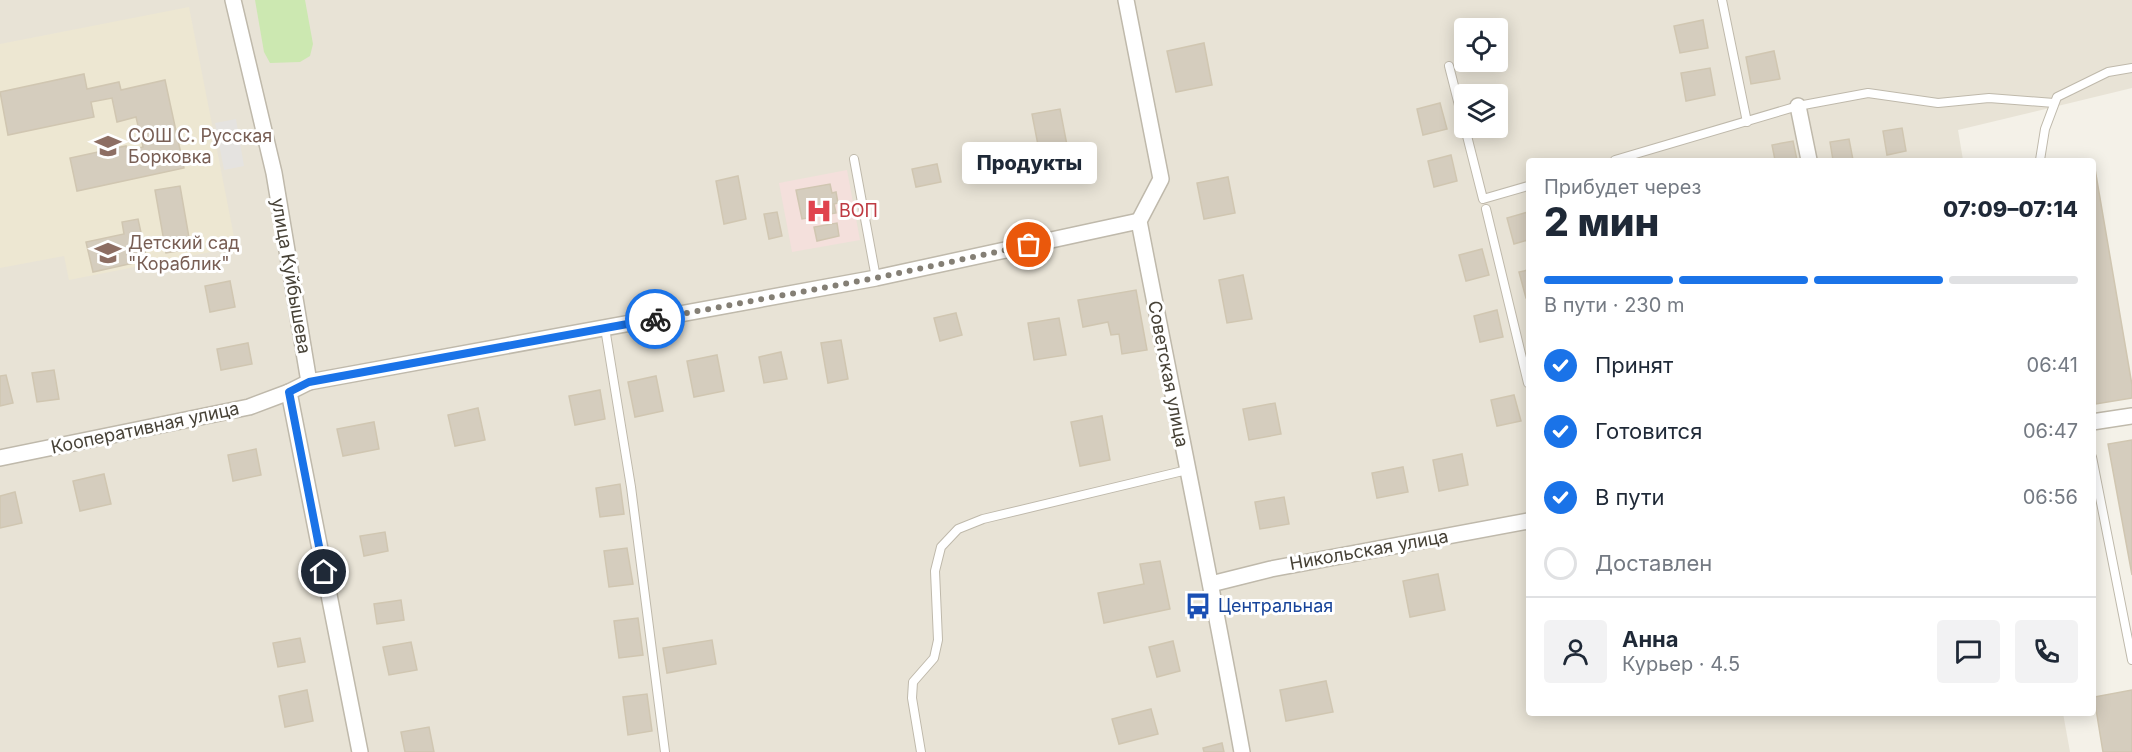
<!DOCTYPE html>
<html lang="ru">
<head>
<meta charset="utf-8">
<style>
	:root { --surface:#fff; --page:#f2f2f3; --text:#1f2937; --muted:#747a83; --line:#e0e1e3; --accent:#1a73e8 }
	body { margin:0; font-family:Inter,sans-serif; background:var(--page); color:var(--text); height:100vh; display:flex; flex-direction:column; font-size:22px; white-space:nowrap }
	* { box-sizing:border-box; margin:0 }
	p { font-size:20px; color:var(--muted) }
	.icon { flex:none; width:33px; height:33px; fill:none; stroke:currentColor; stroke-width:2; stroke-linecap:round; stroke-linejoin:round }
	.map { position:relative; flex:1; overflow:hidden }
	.sheet { position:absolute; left:1526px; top:158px; width:570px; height:558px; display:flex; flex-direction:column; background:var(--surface); border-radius:6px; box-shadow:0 3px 15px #0003 }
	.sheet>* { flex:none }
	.buttons { position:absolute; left:1454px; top:18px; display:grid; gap:12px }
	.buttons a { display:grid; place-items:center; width:54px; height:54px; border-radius:6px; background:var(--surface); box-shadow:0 3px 15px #0003; font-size:30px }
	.pin { position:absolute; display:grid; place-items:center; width:51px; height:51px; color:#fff; margin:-26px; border:3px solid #fff; border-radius:50%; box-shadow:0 2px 6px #0007 }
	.courier { position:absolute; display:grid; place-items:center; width:60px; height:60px; margin:-30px; border:4px solid #1a73e8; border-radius:50%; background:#fff; color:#222; box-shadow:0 2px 8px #0007 }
	.bubble { position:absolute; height:42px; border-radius:6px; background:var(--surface); box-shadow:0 3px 15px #0003; font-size:20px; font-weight:800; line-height:42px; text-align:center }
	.head em { font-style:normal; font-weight:800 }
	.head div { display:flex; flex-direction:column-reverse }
	.head { display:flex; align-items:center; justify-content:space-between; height:102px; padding:0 18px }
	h1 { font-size:39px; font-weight:800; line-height:45px }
	.bar { display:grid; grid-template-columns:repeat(4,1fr); gap:9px 6px; align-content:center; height:72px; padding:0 18px }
	.bar i { height:8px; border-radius:4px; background:var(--line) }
	.bar .active { background:var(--accent) }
	.bar p { grid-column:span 4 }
	.line { display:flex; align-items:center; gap:15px; padding:0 18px; border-top:2px solid var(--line) }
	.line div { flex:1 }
	.round { display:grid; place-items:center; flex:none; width:63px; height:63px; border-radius:6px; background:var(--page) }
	ol { padding:0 18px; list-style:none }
	li { display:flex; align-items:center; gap:18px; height:66px }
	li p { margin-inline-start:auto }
	li .icon { padding:6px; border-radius:50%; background:var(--accent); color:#fff; stroke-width:4 }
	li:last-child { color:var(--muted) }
	li i { width:33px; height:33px; border:3px solid var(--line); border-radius:50% }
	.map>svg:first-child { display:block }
	.residential { fill:#e8e3d6; fill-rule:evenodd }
	.education { fill:#ede7d2 }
	.medical { fill:#f4e0dc }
	.green { fill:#cce8b1 }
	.parking { fill:#e5e3e0 }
	.building { fill:#d5cdbe; stroke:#d0c6b1; stroke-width:1.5 }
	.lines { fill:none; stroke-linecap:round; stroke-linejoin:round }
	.service-casing { stroke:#bfb9ab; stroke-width:10 }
	.minor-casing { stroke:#bfb9ab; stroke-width:18 }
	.service { stroke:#fff; stroke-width:8 }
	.minor { stroke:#fff; stroke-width:15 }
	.done { stroke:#847f75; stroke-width:6; stroke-dasharray:0 10.8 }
	.route { stroke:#1a73e8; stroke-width:8 }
	.labels { text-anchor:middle; stroke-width:6; stroke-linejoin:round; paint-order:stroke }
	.education-label { font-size:18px; fill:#785e54; stroke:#fff; text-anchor:start }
	.health-label { font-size:18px; fill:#be3a42; stroke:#fff; text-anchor:start }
	.street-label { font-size:18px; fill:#474237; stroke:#fff }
	.transit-label { font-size:18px; fill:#164399; stroke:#fff; text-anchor:start }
</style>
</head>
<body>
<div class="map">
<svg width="2132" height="752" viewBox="0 0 2132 752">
	<rect width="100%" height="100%" fill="#f4f1e8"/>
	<path class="residential" d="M0 0H2132V88L1958 130 1963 160H1528V712L2063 713 2070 752H0ZM1464 28H1497V62H1464ZM1464 94H1497V128H1464Z"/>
	<path class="education" d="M189 7 236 247 69 280 64 256 0 268V44Z"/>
	<path class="medical" d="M847 170 860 240 792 252 779 183Z"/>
	<path class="green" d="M255 0H305L313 44 310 56 300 62 270 63 264 52Z"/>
	<path class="parking" d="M236 119 244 166 224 170 215 123Z"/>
	<g class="building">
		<path d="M1703 20 1708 48 1680 53 1674 26Z"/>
		<path d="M1204 43 1212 85 1176 92 1167 51Z"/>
		<path d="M1774 51 1780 79 1751 84 1746 57Z"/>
		<path d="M1710 68 1715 95 1686 101 1681 73Z"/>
		<path d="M84 74 87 89 119 82 121 90 165 80 184 168 77 191 70 158 126 146 127 151 143 147 136 117 117 122 112 98 91 102 94 117 8 135 0 92Z"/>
		<path d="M1440 103 1447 129 1423 135 1417 109Z"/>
		<path d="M1060 109 1071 166 1043 171 1032 114Z"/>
		<path d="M1902 128 1906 151 1887 155 1883 131Z"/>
		<path d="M1849 139 1853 160H1833L1830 142Z"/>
		<path d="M1793 141 1797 160H1775L1772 145Z"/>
		<path d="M1451 155 1457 181 1434 187 1428 161Z"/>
		<path d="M2092 163H2094L2132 385V398L2096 404 2092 384Z"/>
		<path d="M937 164 941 182 916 187 912 169Z"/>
		<path d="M738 176 746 219 724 224 716 181Z"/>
		<path d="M1228 177 1235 213 1204 219 1197 183Z"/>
		<path d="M830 184 832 193 836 192 838 203 834 204 836 213 802 219 796 190Z"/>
		<path d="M180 186 191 249 166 253 155 190Z"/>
		<path d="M777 212 782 236 769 239 764 214Z"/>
		<path d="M1528 212V240L1514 244 1507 218Z"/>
		<path d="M138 219 147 260 93 272 86 242 124 234 122 222Z"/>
		<path d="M837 223 839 236 817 241 814 227Z"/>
		<path d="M1482 249 1489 275 1466 281 1459 255Z"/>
		<path d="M1528 270V298H1526L1519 272Z"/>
		<path d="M1243 275 1252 319 1227 323 1219 280Z"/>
		<path d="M230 281 235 307 210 312 205 286Z"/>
		<path d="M1136 290 1147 350 1122 354 1119 334 1111 335 1108 322 1083 327 1078 300Z"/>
		<path d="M1497 310 1503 337 1480 342 1474 316Z"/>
		<path d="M956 313 962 335 940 341 934 318Z"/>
		<path d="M1059 318 1066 355 1034 360 1028 323Z"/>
		<path d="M841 340 848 379 828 383 821 343Z"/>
		<path d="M248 343 252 364 221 370 217 349Z"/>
		<path d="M781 352 787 379 764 383 759 357Z"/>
		<path d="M717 355 724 391 694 397 687 361Z"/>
		<path d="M54 370 59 399 37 402 32 373Z"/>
		<path d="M6 375 13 403 0 406V376Z"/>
		<path d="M656 376 663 411 635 417 628 382Z"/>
		<path d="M600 390 605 419 575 425 569 396Z"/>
		<path d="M1514 395 1521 421 1497 426 1491 400Z"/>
		<path d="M1275 403 1281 434 1249 440 1243 409Z"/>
		<path d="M478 408 485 440 455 446 448 415Z"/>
		<path d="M1102 416 1110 460 1080 466 1071 422Z"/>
		<path d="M374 422 379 449 343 456 337 429Z"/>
		<path d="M2132 440V575L2108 444Z"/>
		<path d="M256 449 261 475 233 481 228 455Z"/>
		<path d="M1462 454 1468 485 1439 491 1433 460Z"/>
		<path d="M1403 467 1408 492 1377 498 1372 473Z"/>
		<path d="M104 474 111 504 80 511 73 481Z"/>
		<path d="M620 484 624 514 600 517 596 488Z"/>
		<path d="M15 492 22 523 0 528V496Z"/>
		<path d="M1284 497 1289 524 1260 529 1255 502Z"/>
		<path d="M385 532 388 551 364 556 360 536Z"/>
		<path d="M627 548 633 584 609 587 604 551Z"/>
		<path d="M1160 561 1170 609 1104 623 1098 593 1144 584 1140 564Z"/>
		<path d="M1438 574 1445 610 1410 617 1403 581Z"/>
		<path d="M401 600 404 620 377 624 374 604Z"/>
		<path d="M638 618 643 655 619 658 614 621Z"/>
		<path d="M300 638 305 662 278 667 273 643Z"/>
		<path d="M712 640 716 664 667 673 663 648Z"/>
		<path d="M1173 641 1180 671 1157 677 1149 647Z"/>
		<path d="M411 642 417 670 389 675 383 647Z"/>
		<path d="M1326 681 1333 712 1286 721 1280 690Z"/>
		<path d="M307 690 313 721 285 727 279 696Z"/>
		<path d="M2132 690V752H2103L2094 697Z"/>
		<path d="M647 694 652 731 628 735 623 697Z"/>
		<path d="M1151 709 1158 734 1119 744 1112 719Z"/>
		<path d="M429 727 434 752H405L401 732Z"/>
		<path d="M1222 743 1224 752H1204L1203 748Z"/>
	</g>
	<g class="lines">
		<g class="service-casing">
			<g id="service">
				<path d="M1722 0 1747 122"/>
				<path d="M1449 66 1464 125"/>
				<path d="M1465 128 1483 199 1528 186"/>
				<path d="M854 159 876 278"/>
				<path d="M1615 160 1798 106 1868 93 1938 103 1989 98 2054 103"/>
				<path d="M2040 160 2045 129 2057 97 2108 72 2132 68"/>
				<path d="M1486 209 1528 383"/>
				<path d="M605 328 631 487 665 752"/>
				<path d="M2092 457 2132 660"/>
				<path d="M921 752 912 698 913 682 934 658 938 640 935 571 941 547 958 529 983 519 1187 470"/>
			</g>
		</g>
		<g class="minor-casing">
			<g id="minor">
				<path d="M233 0 274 173 309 382 289 392 360 752"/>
				<path d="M1126 0 1161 179 1139 221C1173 398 1210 575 1242 752"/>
				<path d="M1798 106 1809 160"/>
				<path d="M309 382 876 278 1139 221"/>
				<path d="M2092 422 2132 416"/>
				<path d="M0 458 249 407 289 392"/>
				<path d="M1211 584 1271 569 1528 521"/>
			</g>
		</g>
		<use href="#service" class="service"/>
		<use href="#minor" class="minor"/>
	</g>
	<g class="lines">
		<path class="done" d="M655 319 876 278 1029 245"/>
		<path class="route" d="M324 572 289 392 309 382 655 319"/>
	</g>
	<defs>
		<g id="school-bare" transform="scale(2.07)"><path d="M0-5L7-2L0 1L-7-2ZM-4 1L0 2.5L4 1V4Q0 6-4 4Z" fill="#8d6e63" stroke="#fff" stroke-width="2.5" paint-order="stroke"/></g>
		<g id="hospital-bare" transform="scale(2.07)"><path d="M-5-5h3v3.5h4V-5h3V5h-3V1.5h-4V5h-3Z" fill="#e0444e" stroke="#fff" stroke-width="2.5" paint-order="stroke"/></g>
		<g id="bus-bare" transform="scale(2.07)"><path d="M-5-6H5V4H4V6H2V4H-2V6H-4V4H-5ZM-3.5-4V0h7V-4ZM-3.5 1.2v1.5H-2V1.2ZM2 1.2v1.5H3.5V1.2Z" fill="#1a4fb4" stroke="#fff" stroke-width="2.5" paint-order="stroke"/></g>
	</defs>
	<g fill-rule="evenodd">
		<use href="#school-bare" x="108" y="146"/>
		<use href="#hospital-bare" x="819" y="211"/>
		<use href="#school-bare" x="108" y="253"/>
		<use href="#bus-bare" x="1198" y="606"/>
	</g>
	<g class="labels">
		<g class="education-label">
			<text x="128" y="142">СОШ С. Русская<tspan x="128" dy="21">Борковка</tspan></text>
			<text x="128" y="249">Детский сад<tspan x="128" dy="21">"Кораблик"</tspan></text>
		</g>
		<g class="health-label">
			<text x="839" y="217">ВОП</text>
		</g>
		<g class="street-label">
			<text transform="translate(291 276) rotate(80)" y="6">улица Куйбышева</text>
			<text transform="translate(1168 374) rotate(79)" y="6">Советская улица</text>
			<text transform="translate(145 428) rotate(-12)" y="6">Кооперативная улица</text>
			<text transform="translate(1369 550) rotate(-10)" y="6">Никольская улица</text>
		</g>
		<g class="transit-label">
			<text x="1218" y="612">Центральная</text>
		</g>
	</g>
</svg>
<div class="buttons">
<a><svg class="icon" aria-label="locate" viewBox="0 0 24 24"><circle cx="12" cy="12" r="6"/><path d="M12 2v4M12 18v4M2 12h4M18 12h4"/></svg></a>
<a><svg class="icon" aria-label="layers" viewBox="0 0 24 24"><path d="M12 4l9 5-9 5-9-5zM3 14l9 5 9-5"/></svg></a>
</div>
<div class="pin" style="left:1029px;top:245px;background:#ea580c"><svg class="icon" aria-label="bag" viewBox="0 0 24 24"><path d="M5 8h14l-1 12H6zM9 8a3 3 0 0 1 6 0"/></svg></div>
<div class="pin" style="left:324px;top:572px;background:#1f2937"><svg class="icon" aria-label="home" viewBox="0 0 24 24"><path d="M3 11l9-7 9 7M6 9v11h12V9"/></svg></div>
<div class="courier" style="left:655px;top:319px"><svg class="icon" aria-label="bike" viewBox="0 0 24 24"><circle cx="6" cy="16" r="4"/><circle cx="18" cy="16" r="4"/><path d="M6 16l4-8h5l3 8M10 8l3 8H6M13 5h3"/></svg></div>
<div class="bubble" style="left:962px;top:142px;width:135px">Продукты</div>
<section class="sheet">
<div class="head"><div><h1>2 мин</h1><p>Прибудет через</p></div><em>07:09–07:14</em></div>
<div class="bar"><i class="active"></i><i class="active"></i><i class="active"></i><i></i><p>В пути · 230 m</p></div>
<ol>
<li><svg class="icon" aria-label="check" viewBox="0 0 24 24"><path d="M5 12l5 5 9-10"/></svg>Принят<p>06:41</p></li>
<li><svg class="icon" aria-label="check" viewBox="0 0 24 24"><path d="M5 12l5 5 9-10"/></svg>Готовится<p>06:47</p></li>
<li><svg class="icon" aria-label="check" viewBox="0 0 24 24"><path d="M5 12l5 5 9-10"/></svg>В пути<p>06:56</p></li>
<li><i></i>Доставлен</li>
</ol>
<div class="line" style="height:108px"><a class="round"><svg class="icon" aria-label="person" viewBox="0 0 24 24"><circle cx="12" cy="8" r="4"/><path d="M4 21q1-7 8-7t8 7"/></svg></a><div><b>Анна</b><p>Курьер · 4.5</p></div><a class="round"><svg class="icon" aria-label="chat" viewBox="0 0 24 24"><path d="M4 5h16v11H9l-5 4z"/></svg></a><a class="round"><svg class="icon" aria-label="phone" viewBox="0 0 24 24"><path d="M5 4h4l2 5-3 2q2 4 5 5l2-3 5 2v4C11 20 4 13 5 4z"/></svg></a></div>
</section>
</div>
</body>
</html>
